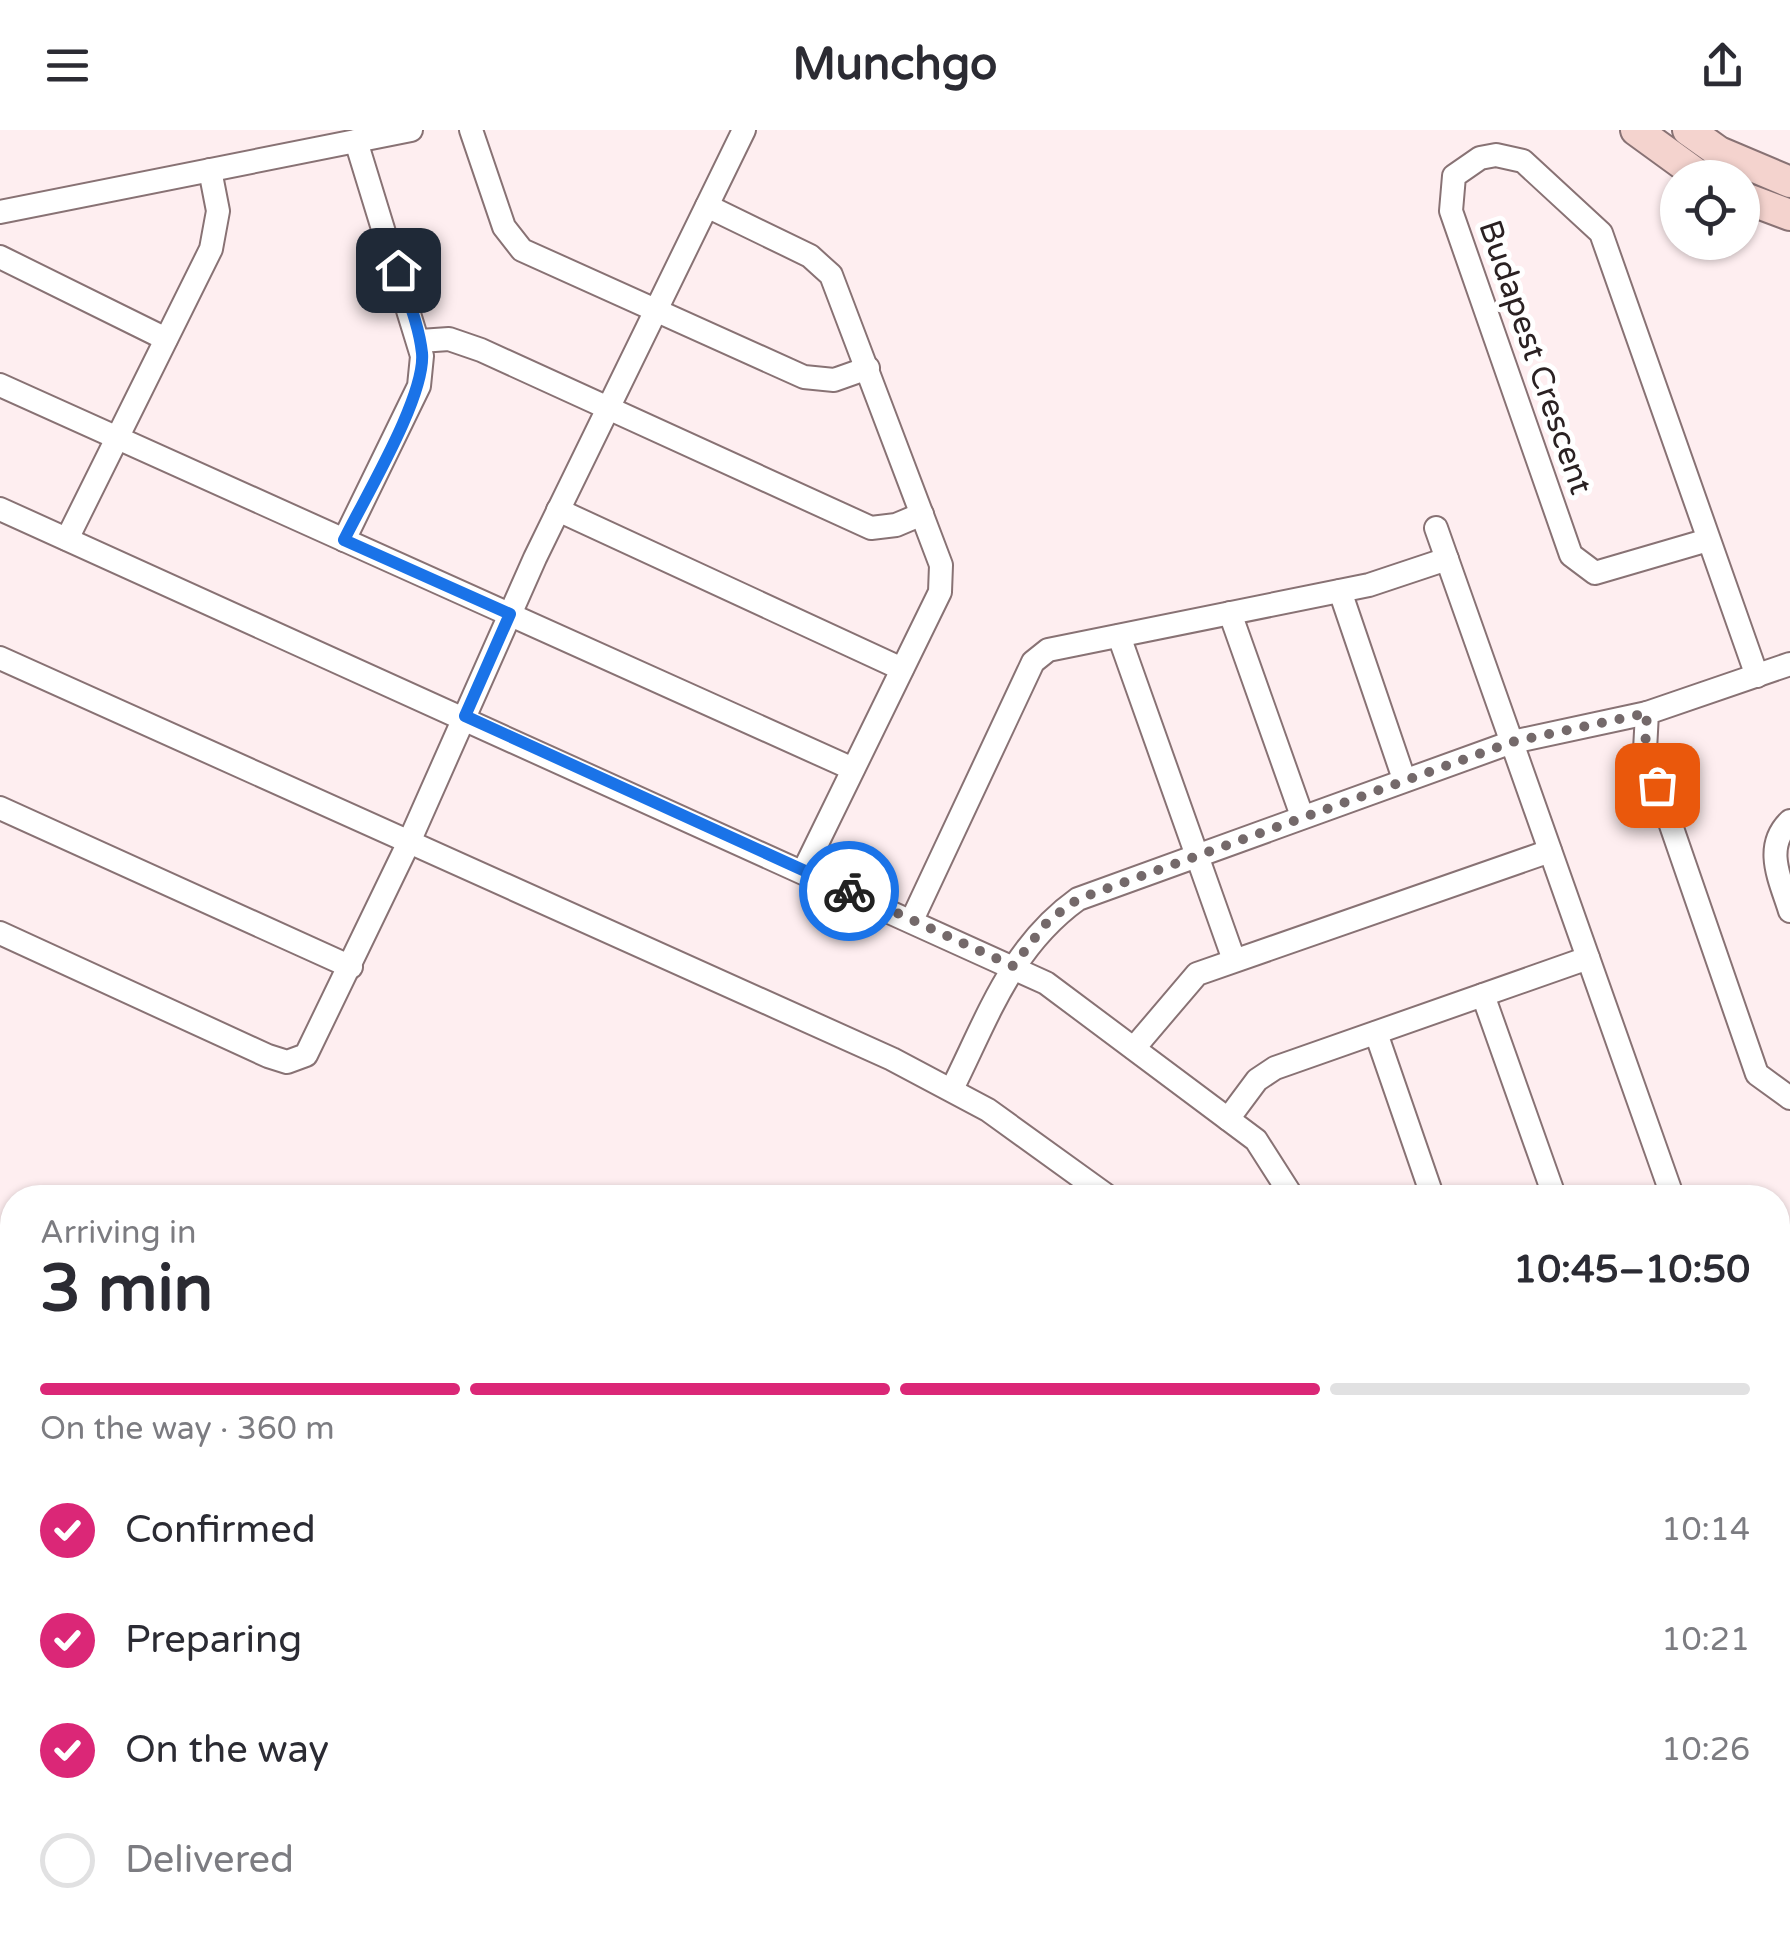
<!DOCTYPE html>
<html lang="en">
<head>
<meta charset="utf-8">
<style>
	:root { --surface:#fff; --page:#f7f7f7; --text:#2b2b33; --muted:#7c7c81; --line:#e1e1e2; --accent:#db2777 }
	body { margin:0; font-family:"Varela Round",sans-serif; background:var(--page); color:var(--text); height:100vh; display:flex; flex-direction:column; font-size:38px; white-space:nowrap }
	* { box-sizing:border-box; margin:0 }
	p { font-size:32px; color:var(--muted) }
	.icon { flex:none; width:55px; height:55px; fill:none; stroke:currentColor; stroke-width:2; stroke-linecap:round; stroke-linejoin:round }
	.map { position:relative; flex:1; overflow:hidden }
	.panel { position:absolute; left:0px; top:1055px; width:1790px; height:752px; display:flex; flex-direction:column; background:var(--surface); border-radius:40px 40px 0 0; box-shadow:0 2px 8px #0004 }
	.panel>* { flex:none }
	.fabs { position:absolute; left:1660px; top:30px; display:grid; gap:20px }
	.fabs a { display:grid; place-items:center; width:100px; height:100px; border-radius:50%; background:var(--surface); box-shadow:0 2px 8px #0004; font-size:50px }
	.pin { position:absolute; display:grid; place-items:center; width:85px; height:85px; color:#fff; margin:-42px; border-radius:20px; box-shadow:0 5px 15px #0006 }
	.courier { position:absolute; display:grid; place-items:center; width:100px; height:100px; margin:-50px; border:8px solid #1a73e8; border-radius:50%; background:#fff; color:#222; box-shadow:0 2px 12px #0007 }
	.head em { font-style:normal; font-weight:800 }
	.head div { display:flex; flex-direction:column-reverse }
	.head { display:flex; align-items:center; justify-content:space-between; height:170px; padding:0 40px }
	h1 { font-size:65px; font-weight:800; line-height:75px }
	.bar { display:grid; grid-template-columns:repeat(4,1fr); gap:15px 10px; align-content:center; height:120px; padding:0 40px }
	.bar i { height:12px; border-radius:8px; background:var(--line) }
	.bar .current { background:var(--accent) }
	.bar p { grid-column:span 4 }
	ol { padding:0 40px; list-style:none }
	li { display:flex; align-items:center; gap:30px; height:110px }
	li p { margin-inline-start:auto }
	li .icon { padding:10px; border-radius:50%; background:var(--accent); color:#fff; stroke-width:4 }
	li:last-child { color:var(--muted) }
	li i { width:55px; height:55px; border:5px solid var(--line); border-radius:50% }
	header { display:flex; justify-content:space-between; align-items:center; height:130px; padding:0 40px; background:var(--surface); font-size:45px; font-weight:800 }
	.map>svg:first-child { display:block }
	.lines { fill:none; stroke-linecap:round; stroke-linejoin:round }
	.lane-casing { stroke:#887274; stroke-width:15 }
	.street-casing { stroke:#887274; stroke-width:26 }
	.secondary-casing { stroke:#887274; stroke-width:34 }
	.lane { stroke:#fff; stroke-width:11 }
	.street { stroke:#fff; stroke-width:22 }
	.secondary { stroke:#f4d3ce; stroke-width:30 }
	.done { stroke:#74696a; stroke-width:10; stroke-dasharray:0 18 }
	.route { stroke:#1a73e8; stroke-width:12 }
	.labels { text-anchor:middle; stroke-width:10; stroke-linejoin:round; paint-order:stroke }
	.street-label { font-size:32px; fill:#2a2122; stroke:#fff }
</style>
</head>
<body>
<header><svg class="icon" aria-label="menu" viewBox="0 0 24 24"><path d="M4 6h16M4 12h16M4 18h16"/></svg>Munchgo<svg class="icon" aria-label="share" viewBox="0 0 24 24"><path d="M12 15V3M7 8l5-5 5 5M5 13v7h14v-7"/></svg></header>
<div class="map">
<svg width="1790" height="1806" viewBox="0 0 1790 1806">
	<rect width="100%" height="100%" fill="#feeef0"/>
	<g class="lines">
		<g class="lane-casing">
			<g id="lane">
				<path d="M1554 1795 1598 1806"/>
				<path d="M1413 1806 1416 1795"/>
				<path d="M1631 1806 1633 1795"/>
			</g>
		</g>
		<g class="street-casing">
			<g id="street">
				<path d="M471 0 504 97 522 120 804 247 834 250 868 238"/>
				<path d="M707 76 810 126 831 145 941 435 940 462 804 740"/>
				<path d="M0 82 411 0"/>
				<path d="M0 127 166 209"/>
				<path d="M420 211 449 209 481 220 871 398 896 395 922 384"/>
				<path d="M0 255 853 639"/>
				<path d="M0 379 1046 853 1256 1010 1293 1068"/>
				<path d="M558 380 902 539"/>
				<path d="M1436 398 1673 1068"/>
				<path d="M67 409 211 119 218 81 210 40"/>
				<path d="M344 410 419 256 422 226 356 11"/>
				<path d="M1708 410 1595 443 1571 425 1451 81 1454 46 1480 28 1496 25 1523 31 1601 103 1757 546"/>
				<path d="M1340 461 1404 649"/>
				<path d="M1230 483 1302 686"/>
				<path d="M1119 506 1234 830"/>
				<path d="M0 528 892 929 988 980 1110 1068"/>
				<path d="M1790 534 1647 583 1645 620 1757 944 1790 968"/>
				<path d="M0 678 351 837"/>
				<path d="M1790 691C1763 717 1780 749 1790 781"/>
				<path d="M912 790 1033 532 1048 520 1369 455 1447 429"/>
				<path d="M0 803 268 926 287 932 306 925 409 712 535 428 744 0"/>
				<path d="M1483 865 1555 1068"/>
				<path d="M1376 903 1433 1068"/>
				<path d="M1134 918 1197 844 1550 721"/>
				<path d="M952 959C988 887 1011 817 1078 769L1512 612 1647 583"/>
				<path d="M1228 989 1257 950 1275 938 1588 828"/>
				<path d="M0 1309 12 1310"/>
				<path d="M0 1421 12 1433"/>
				<path d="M0 1601 12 1598"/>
				<path d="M0 1764 12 1763"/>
				<path d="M64 1795 86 1806"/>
				<path d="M274 1795 288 1806"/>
				<path d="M720 1795 752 1806"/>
				<path d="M308 1806 322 1795"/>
				<path d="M562 1806 567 1795"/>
				<path d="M934 1806 938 1795"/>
			</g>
		</g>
		<g class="secondary-casing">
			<g id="secondary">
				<path d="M1636 0 1702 48"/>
				<path d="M1688 0 1719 22 1790 52"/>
				<path d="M1742 67 1790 85"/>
			</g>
		</g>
		<use href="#lane" class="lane"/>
		<use href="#street" class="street"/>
		<use href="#secondary" class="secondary"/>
	</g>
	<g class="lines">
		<path class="done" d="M849 761 1013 836 1048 791 1078 769 1512 612 1647 583 1645 620 1657 655"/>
		<path class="route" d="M398 140C407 167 419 195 422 223 426 266 365 367 344 410L510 484 465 586 849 761"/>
	</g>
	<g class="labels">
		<g class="street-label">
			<text transform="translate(1536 227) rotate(71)" y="11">Budapest Crescent</text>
		</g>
	</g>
</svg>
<div class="fabs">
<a><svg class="icon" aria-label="locate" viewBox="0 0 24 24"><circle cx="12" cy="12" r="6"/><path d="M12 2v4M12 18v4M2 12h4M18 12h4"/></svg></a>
</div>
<div class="pin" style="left:1657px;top:655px;background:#ea580c"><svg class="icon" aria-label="bag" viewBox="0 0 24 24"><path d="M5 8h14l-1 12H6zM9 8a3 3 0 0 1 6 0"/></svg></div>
<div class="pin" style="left:398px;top:140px;background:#1f2937"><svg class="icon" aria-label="home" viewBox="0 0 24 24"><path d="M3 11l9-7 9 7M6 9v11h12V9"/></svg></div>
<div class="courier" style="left:849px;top:761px"><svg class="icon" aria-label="bike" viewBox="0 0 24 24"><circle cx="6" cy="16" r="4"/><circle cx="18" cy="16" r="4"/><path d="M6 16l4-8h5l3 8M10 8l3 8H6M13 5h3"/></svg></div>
<section class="panel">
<div class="head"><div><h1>3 min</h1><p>Arriving in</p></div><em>10:45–10:50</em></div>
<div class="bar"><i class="current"></i><i class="current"></i><i class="current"></i><i></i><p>On the way · 360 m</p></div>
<ol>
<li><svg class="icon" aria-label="check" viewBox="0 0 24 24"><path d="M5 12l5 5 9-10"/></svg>Confirmed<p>10:14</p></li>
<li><svg class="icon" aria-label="check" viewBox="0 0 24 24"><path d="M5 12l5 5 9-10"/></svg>Preparing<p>10:21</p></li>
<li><svg class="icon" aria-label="check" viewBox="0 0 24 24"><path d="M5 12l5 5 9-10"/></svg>On the way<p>10:26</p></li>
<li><i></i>Delivered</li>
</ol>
</section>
</div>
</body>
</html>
